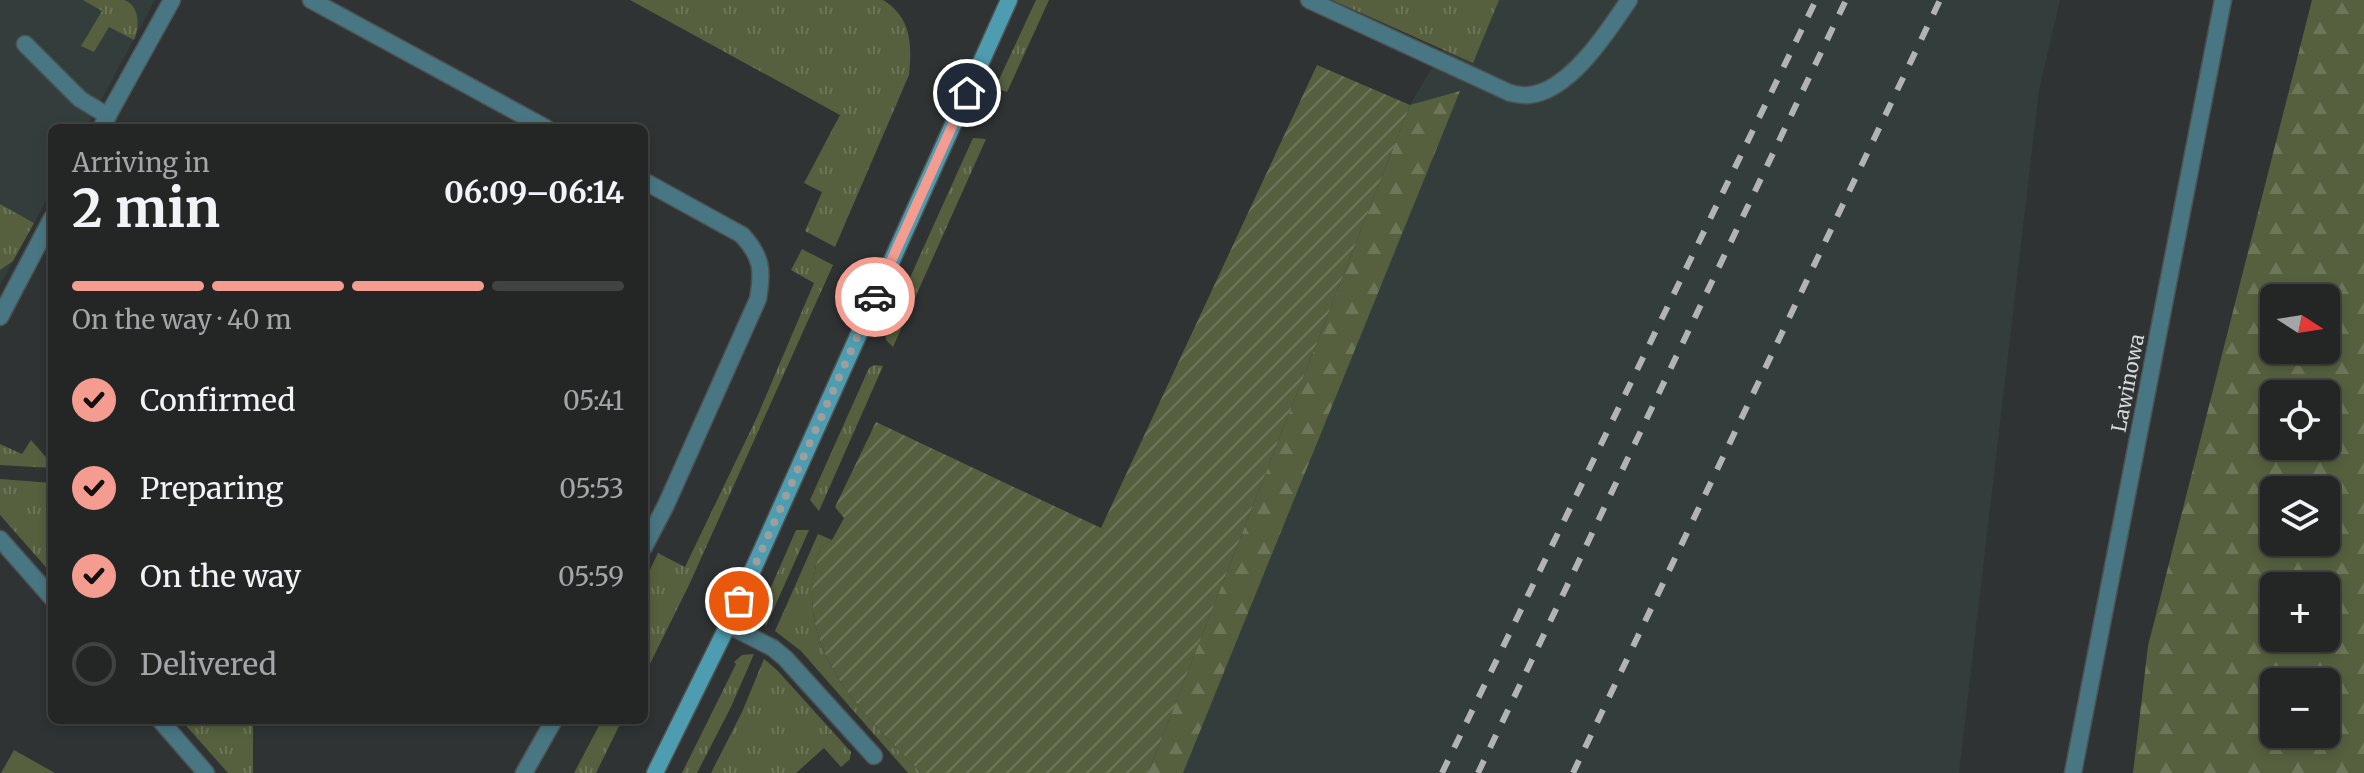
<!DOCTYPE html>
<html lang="en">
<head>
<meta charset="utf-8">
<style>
	:root { --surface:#242626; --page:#303232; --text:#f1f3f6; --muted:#a3a5a7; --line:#414343; --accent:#f59c90 }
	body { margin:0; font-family:Merriweather,serif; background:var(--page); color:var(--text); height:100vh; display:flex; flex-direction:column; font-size:30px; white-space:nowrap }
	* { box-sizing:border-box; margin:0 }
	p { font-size:26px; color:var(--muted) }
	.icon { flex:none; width:44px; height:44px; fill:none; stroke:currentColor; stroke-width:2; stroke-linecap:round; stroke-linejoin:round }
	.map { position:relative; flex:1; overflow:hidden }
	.sheet { position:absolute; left:48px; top:124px; width:600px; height:600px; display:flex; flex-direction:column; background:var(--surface); border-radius:12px; box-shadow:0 4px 12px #0003,0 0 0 2px var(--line) }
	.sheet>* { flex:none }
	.needle { width:52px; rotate:102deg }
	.tools { position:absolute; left:2260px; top:284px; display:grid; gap:16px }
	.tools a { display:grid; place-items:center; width:80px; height:80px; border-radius:12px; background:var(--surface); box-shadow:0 4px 12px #0003,0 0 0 2px var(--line); font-size:40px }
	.pin { position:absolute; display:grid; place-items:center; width:68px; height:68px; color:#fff; margin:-34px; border:4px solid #fff; border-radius:50%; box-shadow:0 2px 8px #0007 }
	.courier { position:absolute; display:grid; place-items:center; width:80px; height:80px; margin:-40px; border:6px solid #f59c90; border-radius:50%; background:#fff; color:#222; box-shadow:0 2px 10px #0007 }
	.headline em { font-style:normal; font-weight:700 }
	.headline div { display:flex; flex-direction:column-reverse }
	.headline { display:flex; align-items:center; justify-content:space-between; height:136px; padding:0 24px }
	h1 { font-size:52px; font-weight:700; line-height:60px }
	.bar { display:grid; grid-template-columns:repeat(4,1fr); gap:12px 8px; align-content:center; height:96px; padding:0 24px }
	.bar i { height:10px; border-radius:6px; background:var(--line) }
	.bar .on { background:var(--accent) }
	.bar p { grid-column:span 4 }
	ol { padding:0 24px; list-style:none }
	li { display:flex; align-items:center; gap:24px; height:88px }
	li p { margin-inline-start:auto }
	li .icon { padding:8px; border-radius:50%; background:var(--accent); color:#111; stroke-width:4 }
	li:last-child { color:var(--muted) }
	li i { width:44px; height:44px; border:4px solid var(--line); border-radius:50% }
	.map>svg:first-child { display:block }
	.built { fill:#333e3c }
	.grass { fill:url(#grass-tufts) }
	.forest { fill:url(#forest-firs); fill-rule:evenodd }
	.garden { fill:url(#garden-furrows) }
	.pitch { fill:#56603e }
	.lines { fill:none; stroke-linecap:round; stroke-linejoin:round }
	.lane-casing { stroke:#4e5151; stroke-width:19 }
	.street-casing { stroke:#4e5151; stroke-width:19 }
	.secondary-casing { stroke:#4e5151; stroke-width:19 }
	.lane { stroke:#487682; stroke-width:16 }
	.street { stroke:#487682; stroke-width:16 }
	.secondary { stroke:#4e9caf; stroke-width:16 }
	.rail { stroke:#b2b4b4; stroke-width:6; stroke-dasharray:14 14; stroke-linecap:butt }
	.done { stroke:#9d9f9f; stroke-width:8; stroke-dasharray:0 14.4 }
	.route { stroke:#f59c90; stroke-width:10 }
	.labels { text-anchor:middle; stroke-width:8; stroke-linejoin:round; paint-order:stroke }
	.street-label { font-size:20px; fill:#d7d9d9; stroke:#303333 }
</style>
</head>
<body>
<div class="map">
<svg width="2364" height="773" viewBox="0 0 2364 773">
	<defs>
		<pattern id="grass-tufts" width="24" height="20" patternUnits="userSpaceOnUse" patternTransform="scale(2)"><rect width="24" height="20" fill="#56603e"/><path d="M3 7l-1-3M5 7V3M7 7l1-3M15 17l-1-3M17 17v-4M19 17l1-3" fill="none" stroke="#6e7659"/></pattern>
		<pattern id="forest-firs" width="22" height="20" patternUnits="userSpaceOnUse" patternTransform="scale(2)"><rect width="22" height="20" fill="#56603e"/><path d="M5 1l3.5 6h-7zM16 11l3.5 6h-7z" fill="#6e7659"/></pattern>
		<pattern id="garden-furrows" width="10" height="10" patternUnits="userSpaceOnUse" patternTransform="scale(2)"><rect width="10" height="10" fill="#56603e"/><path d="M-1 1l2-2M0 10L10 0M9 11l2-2" fill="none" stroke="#6e7659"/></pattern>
	</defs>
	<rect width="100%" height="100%" fill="#303333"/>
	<g class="built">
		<path d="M0 0H155L86 128H52V190L0 285Z"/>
		<path d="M1472 0H2060L2039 90 1959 773H1148L1410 105Z"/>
	</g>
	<g class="grass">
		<path d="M83 0C95 0 113 0 124 0 140 5 140 28 134 40L109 27 94 52 81 46 102 11Z"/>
		<path d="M630 0H883C912 18 912 45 909 75L835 247 805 231 822 192 804 183 840 115Z"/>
		<path d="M1036 0H1049L1007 92 995 88Z"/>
		<path d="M1332 0H1499L1473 63Z"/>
		<path d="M973 138 986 139 893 347 886 340 885 333Z"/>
		<path d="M0 204 34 223 13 261 0 270Z"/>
		<path d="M802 249 833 265 689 585 644 676V582L658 553 685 567 757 417 814 283 791 270Z"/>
		<path d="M874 365 883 366 819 511 810 500 869 368Z"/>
		<path d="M31 440 52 464V468L0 465V444L22 454Z"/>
		<path d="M0 479 52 483V574L0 515Z"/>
		<path d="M796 530H809L766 626 760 617 761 610Z"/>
		<path d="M818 534 832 540 820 548C817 562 813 576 812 591 810 667 872 722 921 773H908L801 651 775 631Z"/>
		<path d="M754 654 731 707 697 773H682L736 664 734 662 742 655Z"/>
		<path d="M764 659 777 670 851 752 850 759 841 767 824 748 796 773H711L742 712Z"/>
		<path d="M181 720H253V773H228Z"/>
		<path d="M602 720H622L596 773H574Z"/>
	</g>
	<g class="forest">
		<path d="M2312 0H2364V773H2133L2148 646ZM2274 298H2326V350H2274ZM2274 394H2326V446H2274ZM2274 490H2326V542H2274ZM2274 586H2326V638H2274ZM2274 682H2326V734H2274Z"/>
		<path d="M1460 91 1183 773H1148L1410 105Z"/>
	</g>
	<path class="garden" d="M1317 65 1410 105 1148 773H921C872 722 810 667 812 591 813 576 817 562 820 548L832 540 844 518 835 507 876 422 1101 528Z"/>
	<path class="pitch" d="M14 750 55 773H1Z"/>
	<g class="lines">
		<g class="lane-casing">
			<g id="lane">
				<path d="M311 0 546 128"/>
				<path d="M1309 0 1510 93C1516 94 1523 96 1529 95 1570 91 1608 31 1629 0"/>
				<path d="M25 44 80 99 108 116"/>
				<path d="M644 181 742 235C762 257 763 270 758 299L666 505 644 547"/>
				<path d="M728 625 773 648 785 658 874 756"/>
				<path d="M524 773 554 720"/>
			</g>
		</g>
		<g class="street-casing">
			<g id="street">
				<path d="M101 128 172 0"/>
				<path d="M0 317 52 218"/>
				<path d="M0 539 52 598"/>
				<path d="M160 720 206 773"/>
				<path d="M2073 773 2223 0"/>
			</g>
		</g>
		<g class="secondary-casing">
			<path id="secondary" d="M655 773 728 625 1009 0"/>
		</g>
		<use href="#lane" class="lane"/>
		<use href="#street" class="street"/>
		<use href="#secondary" class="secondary"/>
		<g class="rail">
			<path d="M1442 773 1816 0"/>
			<path d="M1478 773 1846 0"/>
			<path d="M1573 773 1940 0"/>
		</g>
	</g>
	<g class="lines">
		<path class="done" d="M739 601 875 297"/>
		<path class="route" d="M875 297 967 93"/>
	</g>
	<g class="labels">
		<g class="street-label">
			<text transform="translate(2128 383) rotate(-79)" y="7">Lawinowa</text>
		</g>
	</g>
</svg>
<div class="tools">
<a><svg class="needle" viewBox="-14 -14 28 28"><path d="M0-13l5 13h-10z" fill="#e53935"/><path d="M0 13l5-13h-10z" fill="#a3a5a7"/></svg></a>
<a><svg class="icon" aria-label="locate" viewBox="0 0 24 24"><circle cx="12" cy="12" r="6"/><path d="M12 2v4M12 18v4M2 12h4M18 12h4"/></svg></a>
<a><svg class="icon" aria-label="layers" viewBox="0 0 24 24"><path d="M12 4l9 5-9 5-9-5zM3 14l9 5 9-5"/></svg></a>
<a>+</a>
<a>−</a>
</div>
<div class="pin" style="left:739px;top:601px;background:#ea580c"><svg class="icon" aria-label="bag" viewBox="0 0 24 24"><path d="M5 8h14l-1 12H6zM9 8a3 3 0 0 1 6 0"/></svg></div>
<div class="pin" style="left:967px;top:93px;background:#1f2937"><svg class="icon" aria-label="home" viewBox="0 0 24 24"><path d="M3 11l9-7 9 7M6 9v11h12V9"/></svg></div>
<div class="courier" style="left:875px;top:297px"><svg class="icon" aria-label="car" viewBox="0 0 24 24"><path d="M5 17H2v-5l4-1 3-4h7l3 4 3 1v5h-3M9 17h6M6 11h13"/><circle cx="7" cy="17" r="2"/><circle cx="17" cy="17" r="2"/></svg></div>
<section class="sheet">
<div class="headline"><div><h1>2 min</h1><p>Arriving in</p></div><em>06:09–06:14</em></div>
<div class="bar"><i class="on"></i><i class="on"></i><i class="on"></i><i></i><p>On the way · 40 m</p></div>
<ol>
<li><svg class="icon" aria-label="check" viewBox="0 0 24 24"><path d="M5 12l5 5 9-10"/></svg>Confirmed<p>05:41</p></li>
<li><svg class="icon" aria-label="check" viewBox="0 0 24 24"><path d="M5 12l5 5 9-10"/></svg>Preparing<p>05:53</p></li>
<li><svg class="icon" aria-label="check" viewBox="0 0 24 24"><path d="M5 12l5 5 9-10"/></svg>On the way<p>05:59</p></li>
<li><i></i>Delivered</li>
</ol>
</section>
</div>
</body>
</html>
